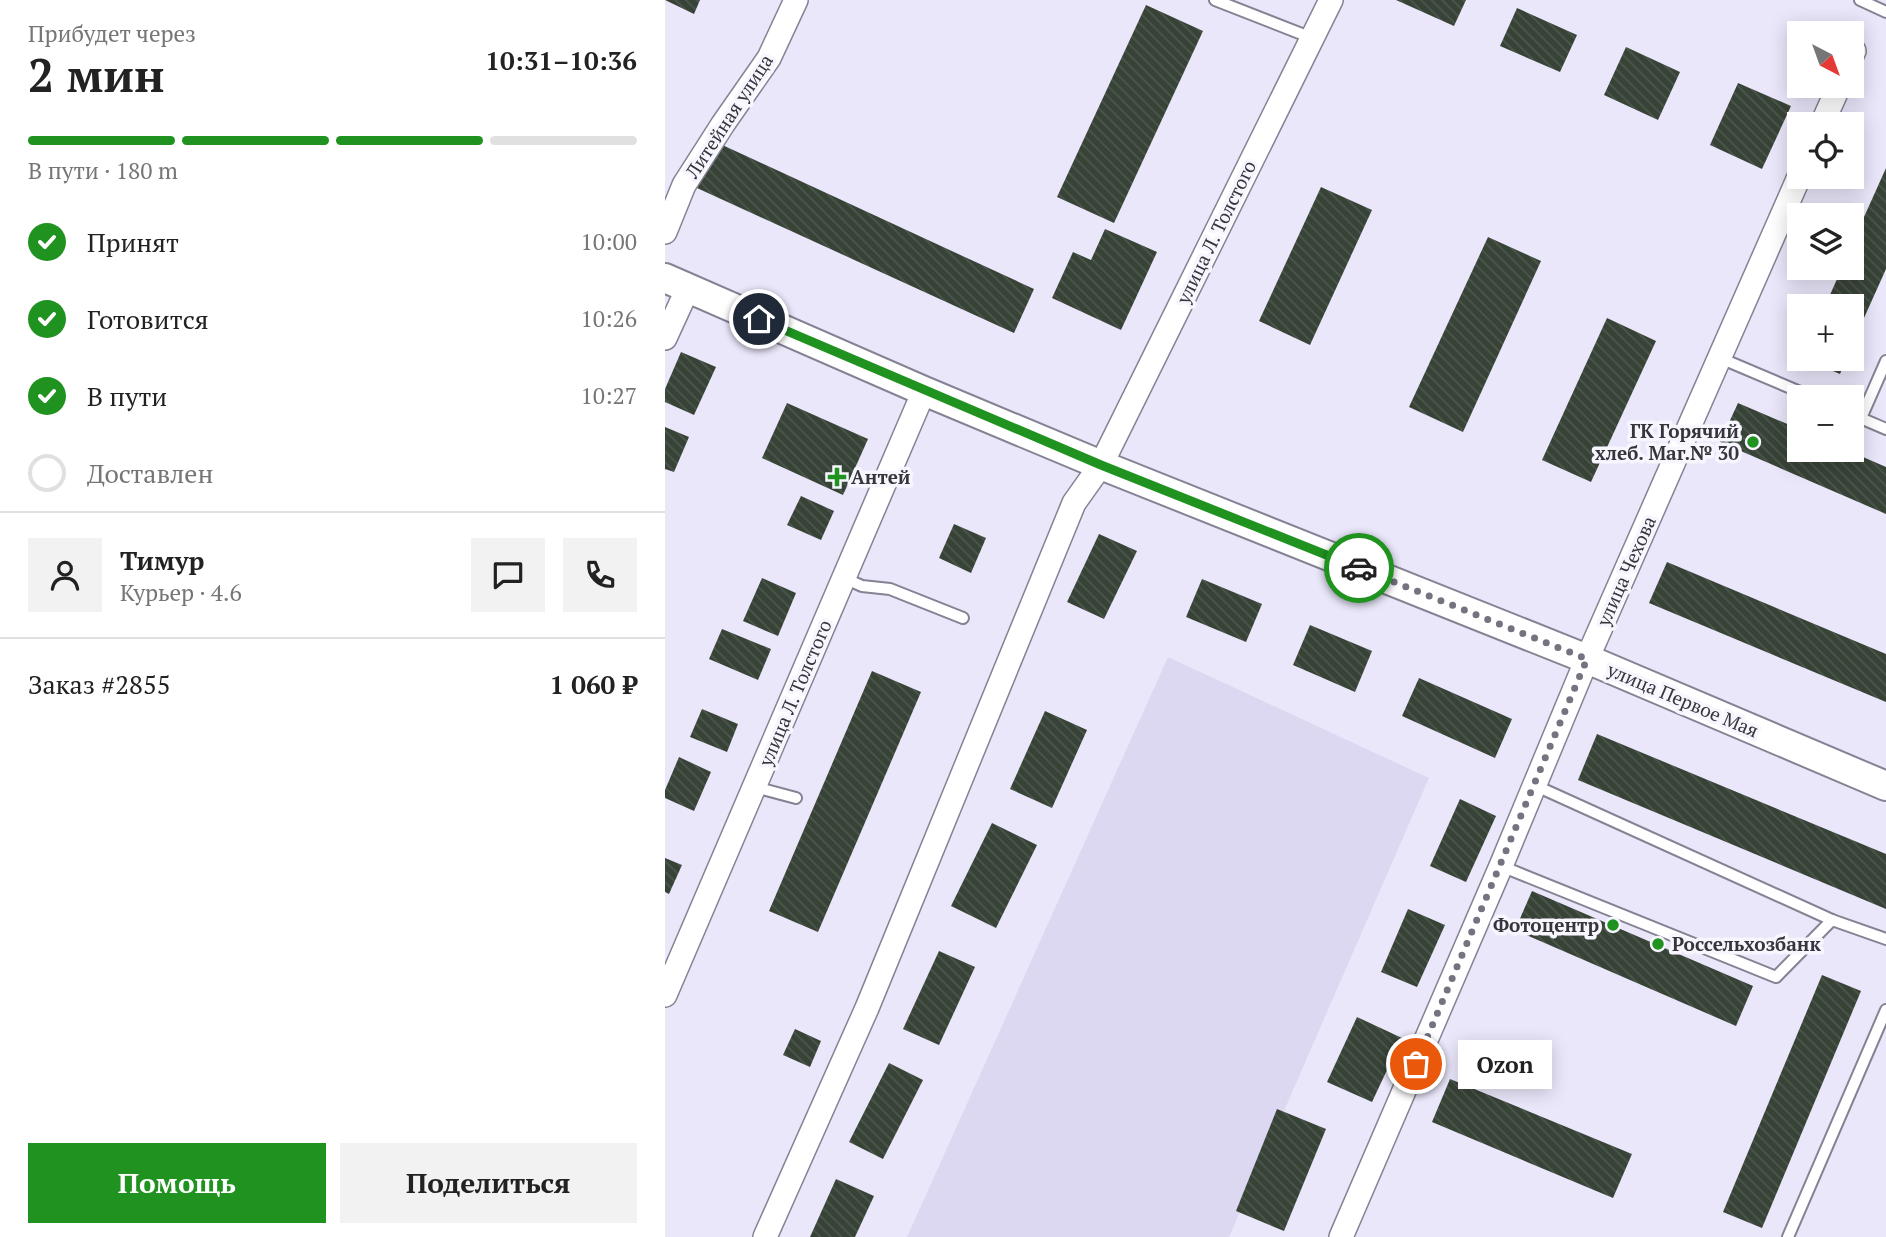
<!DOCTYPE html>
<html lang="ru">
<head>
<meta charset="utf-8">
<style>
	:root { --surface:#fff; --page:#f2f2f2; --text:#222; --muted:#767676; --line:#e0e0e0; --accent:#1f921f }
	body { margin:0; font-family:"PT Serif",serif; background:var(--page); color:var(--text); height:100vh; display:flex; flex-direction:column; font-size:26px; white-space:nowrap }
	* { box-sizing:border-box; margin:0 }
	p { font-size:23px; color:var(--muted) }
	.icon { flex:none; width:38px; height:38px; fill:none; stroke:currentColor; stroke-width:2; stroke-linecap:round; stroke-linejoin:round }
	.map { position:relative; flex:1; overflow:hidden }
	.details { display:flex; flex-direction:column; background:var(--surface); width:665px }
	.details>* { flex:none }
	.needle { width:46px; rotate:139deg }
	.fabs { position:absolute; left:1122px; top:21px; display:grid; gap:14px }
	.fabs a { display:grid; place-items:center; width:77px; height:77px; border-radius:0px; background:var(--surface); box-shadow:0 4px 18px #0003; font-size:35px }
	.pin { position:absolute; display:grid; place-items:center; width:60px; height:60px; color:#fff; margin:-30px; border:4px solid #fff; border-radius:50%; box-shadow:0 2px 7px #0007 }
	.courier { position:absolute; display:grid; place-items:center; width:70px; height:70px; margin:-35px; border:5px solid #1f921f; border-radius:50%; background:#fff; color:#222; box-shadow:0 2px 9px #0007 }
	.bubble { position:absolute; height:49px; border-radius:0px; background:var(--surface); box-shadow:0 4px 18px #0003; font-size:23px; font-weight:700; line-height:49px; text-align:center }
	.summary em { font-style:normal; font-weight:700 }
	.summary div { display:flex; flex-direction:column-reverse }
	.summary { display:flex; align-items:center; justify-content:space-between; height:119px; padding:0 28px }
	h1 { font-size:46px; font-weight:700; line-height:52px }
	.bar { display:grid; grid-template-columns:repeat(4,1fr); gap:10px 7px; align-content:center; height:84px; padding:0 28px }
	.bar i { height:9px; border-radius:5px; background:var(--line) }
	.bar .on { background:var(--accent) }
	.bar p { grid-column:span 4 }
	.line { display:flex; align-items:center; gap:18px; padding:0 28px; border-top:2px solid var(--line) }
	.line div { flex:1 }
	.round { display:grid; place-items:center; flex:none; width:74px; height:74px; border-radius:0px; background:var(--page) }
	ol { padding:0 28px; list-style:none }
	li { display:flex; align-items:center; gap:21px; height:77px }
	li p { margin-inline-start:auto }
	li .icon { padding:7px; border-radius:50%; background:var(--accent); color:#fff; stroke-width:4 }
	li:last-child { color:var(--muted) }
	li i { width:38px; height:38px; border:4px solid var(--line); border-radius:50% }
	.primary-button { display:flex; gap:14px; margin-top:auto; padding:14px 28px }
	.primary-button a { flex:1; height:80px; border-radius:0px; background:var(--accent); color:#fff; font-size:28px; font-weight:700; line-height:80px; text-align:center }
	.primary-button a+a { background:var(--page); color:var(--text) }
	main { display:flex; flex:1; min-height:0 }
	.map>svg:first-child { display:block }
	.built { fill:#dcd8f1 }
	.building { fill:url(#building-back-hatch) }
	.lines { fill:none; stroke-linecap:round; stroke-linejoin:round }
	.service-casing { stroke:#858294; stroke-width:14 }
	.minor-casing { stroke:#858294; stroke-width:26 }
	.tertiary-casing { stroke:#858294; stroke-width:32 }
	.service { stroke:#fff; stroke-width:10 }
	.minor { stroke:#fff; stroke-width:23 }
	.tertiary { stroke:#fff; stroke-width:28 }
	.done { stroke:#75737f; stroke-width:7; stroke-dasharray:0 12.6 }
	.route { stroke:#1f921f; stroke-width:9 }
	.poi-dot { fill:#1f921f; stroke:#f7f6fe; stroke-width:2.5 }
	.labels { text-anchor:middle; stroke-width:7; stroke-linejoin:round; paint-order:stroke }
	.street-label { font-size:19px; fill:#36353c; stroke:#f7f6fe }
	.poi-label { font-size:19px; font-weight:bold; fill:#36353c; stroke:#f7f6fe; text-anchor:end }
</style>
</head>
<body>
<main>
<section class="details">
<div class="summary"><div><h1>2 мин</h1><p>Прибудет через</p></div><em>10:31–10:36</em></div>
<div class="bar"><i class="on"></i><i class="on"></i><i class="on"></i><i></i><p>В пути · 180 m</p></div>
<ol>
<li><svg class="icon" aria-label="check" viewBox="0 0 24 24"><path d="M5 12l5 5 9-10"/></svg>Принят<p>10:00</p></li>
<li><svg class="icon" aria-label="check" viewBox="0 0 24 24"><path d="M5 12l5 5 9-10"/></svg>Готовится<p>10:26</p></li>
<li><svg class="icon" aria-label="check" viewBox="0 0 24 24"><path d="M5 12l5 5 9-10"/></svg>В пути<p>10:27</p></li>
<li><i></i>Доставлен</li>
</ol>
<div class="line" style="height:126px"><a class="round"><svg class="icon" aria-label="person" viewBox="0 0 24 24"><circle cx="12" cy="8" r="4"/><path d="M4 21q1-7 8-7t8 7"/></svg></a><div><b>Тимур</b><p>Курьер · 4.6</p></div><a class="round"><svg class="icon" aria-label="chat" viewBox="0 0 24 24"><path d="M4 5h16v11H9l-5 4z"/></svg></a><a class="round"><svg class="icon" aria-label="phone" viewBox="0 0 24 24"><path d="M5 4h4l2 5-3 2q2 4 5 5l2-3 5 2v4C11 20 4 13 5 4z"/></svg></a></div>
<div class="line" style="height:91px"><div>Заказ #2855</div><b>1 060 ₽</b></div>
<div class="primary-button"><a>Помощь</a><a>Поделиться</a></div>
</section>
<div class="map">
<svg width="1221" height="1237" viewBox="0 0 1221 1237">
	<defs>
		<pattern id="building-back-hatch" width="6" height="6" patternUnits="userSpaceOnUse" patternTransform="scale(1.75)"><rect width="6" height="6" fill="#384337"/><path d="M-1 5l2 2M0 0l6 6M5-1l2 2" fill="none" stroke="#4d564c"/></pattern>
	</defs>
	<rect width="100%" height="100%" fill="#eae7fb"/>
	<path class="built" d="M503 657 764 778 564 1237H242Z"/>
	<g class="building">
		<path d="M0 0H35L29 14Z"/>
		<path d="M731 0H801L789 26Z"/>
		<path d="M481 5 538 31 449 223 392 197Z"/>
		<path d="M852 8 912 35 895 72 835 46Z"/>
		<path d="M961 47 1015 72 993 120 939 95Z"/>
		<path d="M1073 83 1126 106 1097 169 1045 145Z"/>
		<path d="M53 143 369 289 349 333 32 188Z"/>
		<path d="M1221 168V269L1186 347V306H1160L1177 268H1186V246Z"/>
		<path d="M656 187 707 210 645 345 594 321Z"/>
		<path d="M440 229 492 252 456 330 387 298 408 252 426 260Z"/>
		<path d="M823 237 876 261 798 432 744 407Z"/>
		<path d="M942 318 991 341 926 482 877 460Z"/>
		<path d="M16 352 51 367 29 415 0 402V389Z"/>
		<path d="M1139 359H1181L1175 374Z"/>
		<path d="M122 403 203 439 178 495 97 458Z"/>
		<path d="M1073 403 1134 429V450H1182L1221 467V514L1055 442Z"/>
		<path d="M0 427 24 437 9 472 0 469Z"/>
		<path d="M136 496 169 511 156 540 122 525Z"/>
		<path d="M289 524 321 538 306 573 274 558Z"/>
		<path d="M434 534 472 551 439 619 402 602Z"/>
		<path d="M1002 562 1221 654V702L984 603Z"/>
		<path d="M97 578 131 593 113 636 78 621Z"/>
		<path d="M537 579 597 604 581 642 521 617Z"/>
		<path d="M645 625 707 651 690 692 628 665Z"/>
		<path d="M57 629 106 649 93 680 44 659Z"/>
		<path d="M207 671 256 692 153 932 104 911Z"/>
		<path d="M754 678 847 719 830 758 737 716Z"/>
		<path d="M37 709 73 724 62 752 25 737Z"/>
		<path d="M380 711 422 730 387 808 345 789Z"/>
		<path d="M932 734 1221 854V909L913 780Z"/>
		<path d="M14 757 46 772 29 811 0 798V790Z"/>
		<path d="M795 799 831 816 801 882 765 866Z"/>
		<path d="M327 823 372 845 331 928 286 906Z"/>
		<path d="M0 858 17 865 4 894 0 892Z"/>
		<path d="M867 891 1088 986 1071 1026 850 930Z"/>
		<path d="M743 909 780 925 752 987 716 972Z"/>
		<path d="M274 951 310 967 274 1045 238 1029Z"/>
		<path d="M1157 975 1196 991 1097 1228 1058 1212Z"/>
		<path d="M692 1017 737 1038 707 1102 662 1082Z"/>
		<path d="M130 1029 156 1041 145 1067 118 1055Z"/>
		<path d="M224 1063 258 1080 218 1159 184 1142Z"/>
		<path d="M785 1079 967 1154 948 1198 767 1122Z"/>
		<path d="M612 1109 661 1129 619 1231 571 1211Z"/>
		<path d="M171 1179 209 1196 190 1237H145Z"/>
	</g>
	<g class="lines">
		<g class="service-casing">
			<g id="service">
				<path d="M550 0 647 38"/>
				<path d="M1195 0 1221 12"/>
				<path d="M1055 358 1147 397"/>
				<path d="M1186 414 1221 429"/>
				<path d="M1196 418 1221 361"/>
				<path d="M179 578 197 586 225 589 298 618"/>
				<path d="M869 785 1167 920"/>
				<path d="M90 787 131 798"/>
				<path d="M836 866 1111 977 1167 920 1221 939"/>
				<path d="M1123 1237 1221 1010"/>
			</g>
		</g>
		<g class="minor-casing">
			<g id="minor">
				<path d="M1186 57 1189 51"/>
				<path d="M1157 124 1174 86"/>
				<path d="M0 232 19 185 58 124 104 58 131 0"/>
				<path d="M0 338 23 288"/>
				<path d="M0 995 259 391"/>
				<path d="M100 1237 202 1008 409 503 436 465 666 0"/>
				<path d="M676 1237 836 866 922 659 1134 177"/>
			</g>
		</g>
		<g class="tertiary-casing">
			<path id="tertiary" d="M0 278 259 391 436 465 922 659 1221 786"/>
		</g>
		<use href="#service" class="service"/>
		<use href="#minor" class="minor"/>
		<use href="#tertiary" class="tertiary"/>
	</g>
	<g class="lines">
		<path class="done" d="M694 568 922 659 751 1064"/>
		<path class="route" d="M94 319 436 465 694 568"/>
	</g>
	<g class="poi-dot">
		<circle cx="1088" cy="442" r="7"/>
		<path d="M168.5 466.5h7v7h7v7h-7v7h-7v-7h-7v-7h7z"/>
		<circle cx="948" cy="925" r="7"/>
		<circle cx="993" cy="944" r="7"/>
	</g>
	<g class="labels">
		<g class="street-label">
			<text transform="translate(64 116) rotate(-57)" y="7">Литейная улица</text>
			<text transform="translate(551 232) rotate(-64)" y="7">улица Л. Толстого</text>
			<text transform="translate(961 571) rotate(-66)" y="7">улица Чехова</text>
			<text transform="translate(130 693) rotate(-67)" y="7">улица Л. Толстого</text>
			<text transform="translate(1018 700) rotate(23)" y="7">улица Первое Мая</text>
		</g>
		<g class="poi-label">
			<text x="1074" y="438">ГК Горячий<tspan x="1074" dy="22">хлеб. Маг.№ 30</tspan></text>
			<text x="186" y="484" text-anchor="start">Антей</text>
			<text x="934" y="932">Фотоцентр</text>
			<text x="1007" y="951" text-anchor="start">Россельхозбанк</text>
		</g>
	</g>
</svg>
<div class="fabs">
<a><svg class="needle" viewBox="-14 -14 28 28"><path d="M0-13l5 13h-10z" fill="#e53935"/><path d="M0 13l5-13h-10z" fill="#767676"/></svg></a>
<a><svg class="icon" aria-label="locate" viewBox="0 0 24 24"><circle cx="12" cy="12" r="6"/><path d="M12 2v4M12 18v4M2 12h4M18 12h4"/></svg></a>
<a><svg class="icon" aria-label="layers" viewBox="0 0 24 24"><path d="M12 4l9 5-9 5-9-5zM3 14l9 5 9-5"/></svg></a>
<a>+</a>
<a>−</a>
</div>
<div class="pin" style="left:751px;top:1064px;background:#ea580c"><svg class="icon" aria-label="bag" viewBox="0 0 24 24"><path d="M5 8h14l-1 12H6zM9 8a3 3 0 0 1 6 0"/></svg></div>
<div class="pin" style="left:94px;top:319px;background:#1f2937"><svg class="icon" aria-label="home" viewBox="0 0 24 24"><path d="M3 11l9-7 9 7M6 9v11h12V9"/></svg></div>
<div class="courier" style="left:694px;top:568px"><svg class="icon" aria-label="car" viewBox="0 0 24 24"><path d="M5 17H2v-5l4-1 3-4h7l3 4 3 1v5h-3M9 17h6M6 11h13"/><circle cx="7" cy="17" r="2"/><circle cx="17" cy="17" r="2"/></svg></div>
<div class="bubble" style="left:793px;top:1040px;width:94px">Ozon</div>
</div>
</main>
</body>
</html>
